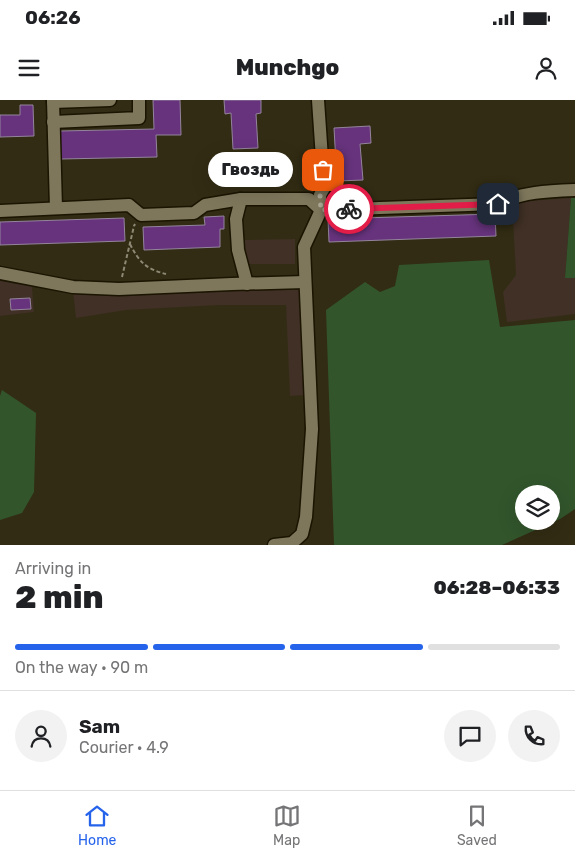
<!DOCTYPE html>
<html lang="en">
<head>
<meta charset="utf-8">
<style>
	:root { --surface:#fff; --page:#f2f2f2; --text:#202124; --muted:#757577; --line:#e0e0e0; --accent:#2563eb }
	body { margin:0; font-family:Rubik,sans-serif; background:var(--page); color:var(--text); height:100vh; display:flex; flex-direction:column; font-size:19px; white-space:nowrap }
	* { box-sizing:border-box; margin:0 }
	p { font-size:16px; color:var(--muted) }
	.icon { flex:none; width:28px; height:28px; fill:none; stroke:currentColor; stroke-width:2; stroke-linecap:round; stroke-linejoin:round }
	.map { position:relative; height:445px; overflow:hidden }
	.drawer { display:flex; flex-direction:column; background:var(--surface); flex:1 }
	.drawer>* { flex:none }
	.fabs { position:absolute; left:515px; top:385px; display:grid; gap:10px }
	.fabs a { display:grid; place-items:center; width:45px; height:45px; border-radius:50%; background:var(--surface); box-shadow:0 5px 20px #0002; font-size:25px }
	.pin { position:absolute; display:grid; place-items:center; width:42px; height:42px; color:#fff; margin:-21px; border-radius:10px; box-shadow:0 2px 8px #0006 }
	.courier { position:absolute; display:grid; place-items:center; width:50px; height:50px; margin:-25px; border:4px solid #e11d48; border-radius:50%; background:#fff; color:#222; box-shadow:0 1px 6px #0007 }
	.bubble { position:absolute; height:35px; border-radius:18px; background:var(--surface); box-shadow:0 5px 20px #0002; font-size:16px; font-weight:800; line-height:35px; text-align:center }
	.summary em { font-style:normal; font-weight:800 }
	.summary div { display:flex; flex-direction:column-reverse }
	.summary { display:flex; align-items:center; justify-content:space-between; height:85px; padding:0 15px }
	h1 { font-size:32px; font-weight:800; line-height:38px }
	.bar { display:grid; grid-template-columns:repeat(4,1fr); gap:8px 5px; align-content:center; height:60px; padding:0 15px }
	.bar i { height:6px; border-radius:4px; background:var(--line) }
	.bar .on { background:var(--accent) }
	.bar p { grid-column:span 4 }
	.line { display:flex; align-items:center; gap:12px; padding:0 15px; border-top:1px solid var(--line) }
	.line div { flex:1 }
	.round { display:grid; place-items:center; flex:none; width:52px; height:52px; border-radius:26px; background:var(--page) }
	.status { display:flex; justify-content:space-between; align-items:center; height:35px; padding:0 25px; background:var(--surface); direction:ltr }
	.status svg { height:14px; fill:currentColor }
	header { display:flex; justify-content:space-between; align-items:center; height:65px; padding:0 15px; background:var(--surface); font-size:22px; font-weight:800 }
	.tab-bar { display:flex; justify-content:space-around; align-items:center; height:70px; border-top:1px solid var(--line); background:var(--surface); font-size:14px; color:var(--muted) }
	.tab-bar a { display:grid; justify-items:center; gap:2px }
	.tab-bar .on { color:var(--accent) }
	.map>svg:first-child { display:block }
	.industrial { fill:#403025 }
	.green { fill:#32552c; fill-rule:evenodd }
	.building { fill:#66337c; stroke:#94849c }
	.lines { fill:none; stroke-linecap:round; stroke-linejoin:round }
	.minor-casing { stroke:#1a1400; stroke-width:15 }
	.path { stroke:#8e8975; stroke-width:2; stroke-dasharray:4 2.5; stroke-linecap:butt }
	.minor { stroke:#7e775c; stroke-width:12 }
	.done { stroke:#afaa98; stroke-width:5; stroke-dasharray:0 9 }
	.route { stroke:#e11d48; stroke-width:6 }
</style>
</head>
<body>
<div class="status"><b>06:26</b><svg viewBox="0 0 49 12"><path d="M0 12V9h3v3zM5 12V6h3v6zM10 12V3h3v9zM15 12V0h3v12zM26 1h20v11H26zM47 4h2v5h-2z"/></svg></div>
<header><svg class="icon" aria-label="menu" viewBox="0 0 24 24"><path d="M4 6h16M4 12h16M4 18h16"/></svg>Munchgo<svg class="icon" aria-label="person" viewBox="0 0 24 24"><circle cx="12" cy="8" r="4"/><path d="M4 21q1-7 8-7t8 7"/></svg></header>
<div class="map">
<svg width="575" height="445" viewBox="0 0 575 445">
	<rect width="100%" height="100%" fill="#322c14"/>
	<g class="industrial">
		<path d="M571 98 565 178H575V214L507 222 503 192 516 175 512 102Z"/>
		<path d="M295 139V164H245V140Z"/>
		<path d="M0 169 31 174 34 212 0 216Z"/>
		<path d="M302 187 306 295 290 296 286 205H219L126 210 76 218 73 191Z"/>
	</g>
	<g class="green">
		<path d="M571 98H575V178H565Z"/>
		<path d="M489 160 500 227 575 220V409L560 419 502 445H334L326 210 365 182 380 192 395 186 399 165ZM524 394H551V421H524Z"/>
		<path d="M2 290 36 313 34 392 22 413 0 420V296Z"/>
	</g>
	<g class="building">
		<path d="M153 0H180L181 35H156L157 57 61 59 60 31 154 29Z"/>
		<path d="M224 0H261V13L256 14 258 48 233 49 231 13 225 14Z"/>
		<path d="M20 5H33L34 36 0 37V15H20Z"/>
		<path d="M370 26 371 43 360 44 363 80 337 81 334 28Z"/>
		<path d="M495 114 496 136 329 142 328 119Z"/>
		<path d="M224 116V129H220V147L144 150 143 127 205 125 204 117Z"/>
		<path d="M124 118 125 141 0 145V122Z"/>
		<path d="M30 198 31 209 11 210 10 199Z"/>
	</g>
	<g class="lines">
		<g class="minor-casing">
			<g id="minor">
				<path d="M53 0 56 108"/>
				<path d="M53 2 110 0"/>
				<path d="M53 22 139 18V0"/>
				<path d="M241 99 236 119 238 150 247 184"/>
				<path d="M321 110 498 104C521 92 549 91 575 90"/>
				<path d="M0 111 129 105 141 115 194 113 205 105 241 99H309L321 110"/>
				<path d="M0 173 73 187 119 189 232 184 305 182"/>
				<path d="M274 445 292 443 302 434 306 417 312 329 304 147 321 110 320 95 324 88 318 0"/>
			</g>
		</g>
		<g class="path">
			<path d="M130 144C139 162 146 169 166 174"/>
			<path d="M122 177 134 126 135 124"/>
		</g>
		<use href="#minor" class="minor"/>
	</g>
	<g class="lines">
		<path class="done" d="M323 70 324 88 320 95 321 110 349 109"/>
		<path class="route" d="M349 109 498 104"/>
	</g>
</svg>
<div class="fabs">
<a><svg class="icon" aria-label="layers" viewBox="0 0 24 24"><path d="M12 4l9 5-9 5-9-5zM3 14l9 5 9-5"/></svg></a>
</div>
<div class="pin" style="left:323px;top:70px;background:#ea580c"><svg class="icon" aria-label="bag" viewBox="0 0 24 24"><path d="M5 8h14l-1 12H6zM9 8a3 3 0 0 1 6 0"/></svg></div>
<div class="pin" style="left:498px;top:104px;background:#1f2937"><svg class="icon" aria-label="home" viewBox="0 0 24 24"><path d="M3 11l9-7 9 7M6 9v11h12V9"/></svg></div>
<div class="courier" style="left:349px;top:109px"><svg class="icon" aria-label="bike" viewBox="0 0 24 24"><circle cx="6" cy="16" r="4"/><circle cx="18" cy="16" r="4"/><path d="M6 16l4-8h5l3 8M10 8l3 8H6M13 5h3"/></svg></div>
<div class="bubble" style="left:208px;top:52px;width:85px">Гвоздь</div>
</div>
<section class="drawer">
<div class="summary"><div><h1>2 min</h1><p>Arriving in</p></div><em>06:28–06:33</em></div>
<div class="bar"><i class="on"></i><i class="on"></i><i class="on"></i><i></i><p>On the way · 90 m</p></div>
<div class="line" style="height:90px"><a class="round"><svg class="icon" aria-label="person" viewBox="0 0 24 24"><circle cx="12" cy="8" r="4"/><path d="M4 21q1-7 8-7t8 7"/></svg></a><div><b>Sam</b><p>Courier · 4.9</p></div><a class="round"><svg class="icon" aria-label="chat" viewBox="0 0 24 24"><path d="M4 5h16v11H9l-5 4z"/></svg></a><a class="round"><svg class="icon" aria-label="phone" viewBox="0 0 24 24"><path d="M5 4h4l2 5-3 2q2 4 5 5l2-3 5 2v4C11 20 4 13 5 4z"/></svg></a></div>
</section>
<nav class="tab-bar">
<a class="on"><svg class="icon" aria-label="home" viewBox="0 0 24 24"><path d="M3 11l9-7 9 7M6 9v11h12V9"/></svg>Home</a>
<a><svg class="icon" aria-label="map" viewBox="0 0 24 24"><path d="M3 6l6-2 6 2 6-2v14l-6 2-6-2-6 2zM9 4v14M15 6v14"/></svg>Map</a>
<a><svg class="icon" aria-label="saved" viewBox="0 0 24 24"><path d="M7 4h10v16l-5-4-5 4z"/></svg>Saved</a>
</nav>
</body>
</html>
